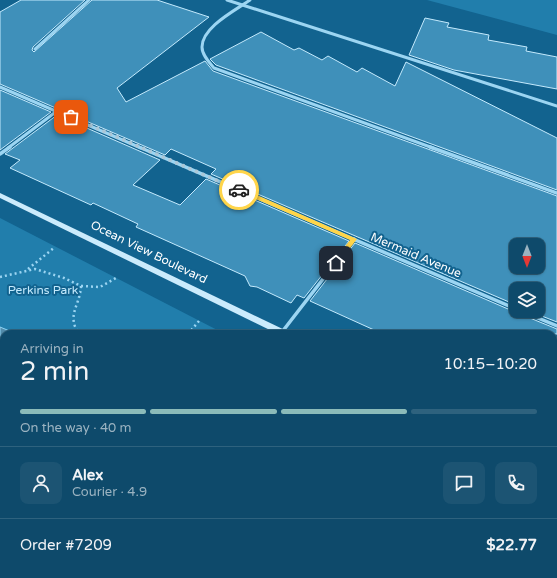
<!DOCTYPE html>
<html lang="en">
<head>
<meta charset="utf-8">
<style>
	:root { --surface:#0e4a6b; --page:#1c5473; --text:#f1f3f6; --muted:#9bb3c1; --line:#2e627e; --accent:#8bbbb9 }
	body { margin:0; font-family:"Varela Round",sans-serif; background:var(--page); color:var(--text); height:100vh; display:flex; flex-direction:column; font-size:15px; white-space:nowrap }
	* { box-sizing:border-box; margin:0 }
	p { font-size:13px; color:var(--muted) }
	.icon { flex:none; width:22px; height:22px; fill:none; stroke:currentColor; stroke-width:2; stroke-linecap:round; stroke-linejoin:round }
	.map { position:relative; flex:1; overflow:hidden }
	.details { position:absolute; left:0px; top:330px; width:557px; height:248px; display:flex; flex-direction:column; background:var(--surface); border-radius:12px 12px 0 0; box-shadow:0 1px 3px #0004,0 0 0 1px var(--line) }
	.details>* { flex:none }
	.needle { width:26px; rotate:180deg }
	.buttons { position:absolute; left:509px; top:238px; display:grid; gap:8px }
	.buttons a { display:grid; place-items:center; width:36px; height:36px; border-radius:8px; background:var(--surface); box-shadow:0 1px 3px #0004,0 0 0 1px var(--line); font-size:20px }
	.pin { position:absolute; display:grid; place-items:center; width:34px; height:34px; color:#fff; margin:-17px; border-radius:8px; box-shadow:0 2px 6px #0006 }
	.courier { position:absolute; display:grid; place-items:center; width:40px; height:40px; margin:-20px; border:3px solid #ffd54a; border-radius:50%; background:#fff; color:#222; box-shadow:0 1px 5px #0007 }
	.summary em { font-style:normal; font-weight:600 }
	.summary div { display:flex; flex-direction:column-reverse }
	.summary { display:flex; align-items:center; justify-content:space-between; height:68px; padding:0 20px }
	h1 { font-size:26px; font-weight:600; line-height:30px }
	.bar { display:grid; grid-template-columns:repeat(4,1fr); gap:6px 4px; align-content:center; height:48px; padding:0 20px }
	.bar i { height:5px; border-radius:3px; background:var(--line) }
	.bar .on { background:var(--accent) }
	.bar p { grid-column:span 4 }
	.line { display:flex; align-items:center; gap:10px; padding:0 20px; border-top:1px solid var(--line) }
	.line div { flex:1 }
	.round { display:grid; place-items:center; flex:none; width:42px; height:42px; border-radius:8px; background:var(--page) }
	.map>svg:first-child { display:block }
	.green { fill:#217eac }
	.water { fill:#528cab; stroke:#8ed4f5 }
	.building { fill:#3f90ba; stroke:#c4eafd; fill-rule:evenodd }
	.lines { fill:none; stroke-linecap:round; stroke-linejoin:round }
	.path-far1 { stroke:#9cd5f2; stroke-width:2.5; stroke-dasharray:2 3; stroke-linecap:butt }
	.path { stroke:#9cd5f2; stroke-width:3; stroke-dasharray:2.5 3.5; stroke-linecap:butt }
	.street-far1 { stroke:#9cd5f2; stroke-width:3 }
	.street { stroke:#9cd5f2; stroke-width:3.5 }
	.secondary { fill:#cbebfc; fill-rule:evenodd }
	.route { fill:#ffd54a }
	.done { stroke:#acc8d8; stroke-width:4; stroke-dasharray:0 7.2 }
	.labels { text-anchor:middle; stroke-width:4; stroke-linejoin:round; paint-order:stroke }
	.street-label { font-size:12px; fill:#fff; stroke:#12638f }
	.park-label { font-size:12px; fill:#c4eafd; stroke:#12638f }
</style>
</head>
<body>
<div class="map">
<svg width="557" height="578" viewBox="0 0 557 578">
	<rect width="100%" height="100%" fill="#12638f"/>
	<g class="green">
		<path d="M427 0H557V35Z"/>
		<path d="M0 218 225 334H4V574H553V505L557 507V578H0Z"/>
	</g>
	<g class="water">
		<path d="M0 327 17 334H4V419L0 426Z"/>
		<path d="M4 481V574H417L421 578H0V484Z"/>
	</g>
	<g class="building">
		<path d="M21 0H85L33 47 32 50 34 52 92 0H157L209 17 117 88 126 102 205 61 213 71 557 196V322L529 311H538V289H516V305L211 174 216 169 171 149 165 155 0 84V12ZM516 245H538V267H516Z"/>
		<path d="M425 18 449 23 447 27 489 35 488 40 527 47 526 51 557 57V89L454 70 409 55Z"/>
		<path d="M261 32 294 50 299 48 322 60 328 56 357 72 362 68 395 86 406 62 557 138V190L216 65 210 59Z"/>
		<path d="M0 90 51 112 0 150Z"/>
		<path d="M57 115 160 160 133 185 180 205 206 179 349 241 304 298 297 295 291 303 257 287 250 286 245 276 136 227 138 224 93 203 91 205 10 168 20 160 5 154Z"/>
		<path d="M355 243 515 312H518L520 314 557 329V334H383L310 301Z"/>
	</g>
	<g class="lines">
		<g class="path-far1">
			<path d="M28 269 55 247"/>
			<path d="M0 277 35 269 64 278 81 286C80 306 66 315 79 334"/>
			<path d="M81 286 100 287 116 278"/>
			<path d="M188 334 199 321"/>
		</g>
		<path class="path" d="M553 567 557 570"/>
		<g class="street-far1">
			<path d="M227 0 557 106"/>
			<path d="M250 0C236 10 202 27 202 47 202 55 209 62 214 68L433 148"/>
			<path d="M35 49 89 0"/>
			<path d="M0 87 141 148"/>
			<path d="M8 148 57 111"/>
		</g>
		<g class="street">
			<path d="M139 147 516 309"/>
			<path d="M430 147 557 193"/>
			<path d="M0 154 10 147"/>
			<path d="M521 311 557 326"/>
			<path d="M282 332 354 239"/>
		</g>
		<g class="secondary">
			<path d="M0 193 289 332 290 334H278L0 198Z"/>
			<path d="M553 462 557 464V474L553 472Z"/>
		</g>
	</g>
	<path class="route" d="M237 188H241L357 239 338 264H334V261L350 240 237 191Z"/>
	<g class="lines">
		<path class="done" d="M71 117 239 190"/>
	</g>
	<g class="labels">
		<g class="street-label">
			<text transform="translate(149 252) rotate(26)" y="4">Ocean View Boulevard</text>
			<text transform="translate(416 255) rotate(23)" y="4">Mermaid Avenue</text>
		</g>
		<g class="park-label">
			<text x="43" y="294">Perkins Park</text>
		</g>
	</g>
</svg>
<div class="buttons">
<a><svg class="needle" viewBox="-14 -14 28 28"><path d="M0-13l5 13h-10z" fill="#e53935"/><path d="M0 13l5-13h-10z" fill="#9bb3c1"/></svg></a>
<a><svg class="icon" aria-label="layers" viewBox="0 0 24 24"><path d="M12 4l9 5-9 5-9-5zM3 14l9 5 9-5"/></svg></a>
</div>
<div class="pin" style="left:71px;top:117px;background:#ea580c"><svg class="icon" aria-label="bag" viewBox="0 0 24 24"><path d="M5 8h14l-1 12H6zM9 8a3 3 0 0 1 6 0"/></svg></div>
<div class="pin" style="left:336px;top:263px;background:#1f2937"><svg class="icon" aria-label="home" viewBox="0 0 24 24"><path d="M3 11l9-7 9 7M6 9v11h12V9"/></svg></div>
<div class="courier" style="left:239px;top:190px"><svg class="icon" aria-label="car" viewBox="0 0 24 24"><path d="M5 17H2v-5l4-1 3-4h7l3 4 3 1v5h-3M9 17h6M6 11h13"/><circle cx="7" cy="17" r="2"/><circle cx="17" cy="17" r="2"/></svg></div>
<section class="details">
<div class="summary"><div><h1>2 min</h1><p>Arriving in</p></div><em>10:15–10:20</em></div>
<div class="bar"><i class="on"></i><i class="on"></i><i class="on"></i><i></i><p>On the way · 40 m</p></div>
<div class="line" style="height:72px"><a class="round"><svg class="icon" aria-label="person" viewBox="0 0 24 24"><circle cx="12" cy="8" r="4"/><path d="M4 21q1-7 8-7t8 7"/></svg></a><div><b>Alex</b><p>Courier · 4.9</p></div><a class="round"><svg class="icon" aria-label="chat" viewBox="0 0 24 24"><path d="M4 5h16v11H9l-5 4z"/></svg></a><a class="round"><svg class="icon" aria-label="phone" viewBox="0 0 24 24"><path d="M5 4h4l2 5-3 2q2 4 5 5l2-3 5 2v4C11 20 4 13 5 4z"/></svg></a></div>
<div class="line" style="height:52px"><div>Order #7209</div><b>$22.77</b></div>
</section>
</div>
</body>
</html>
